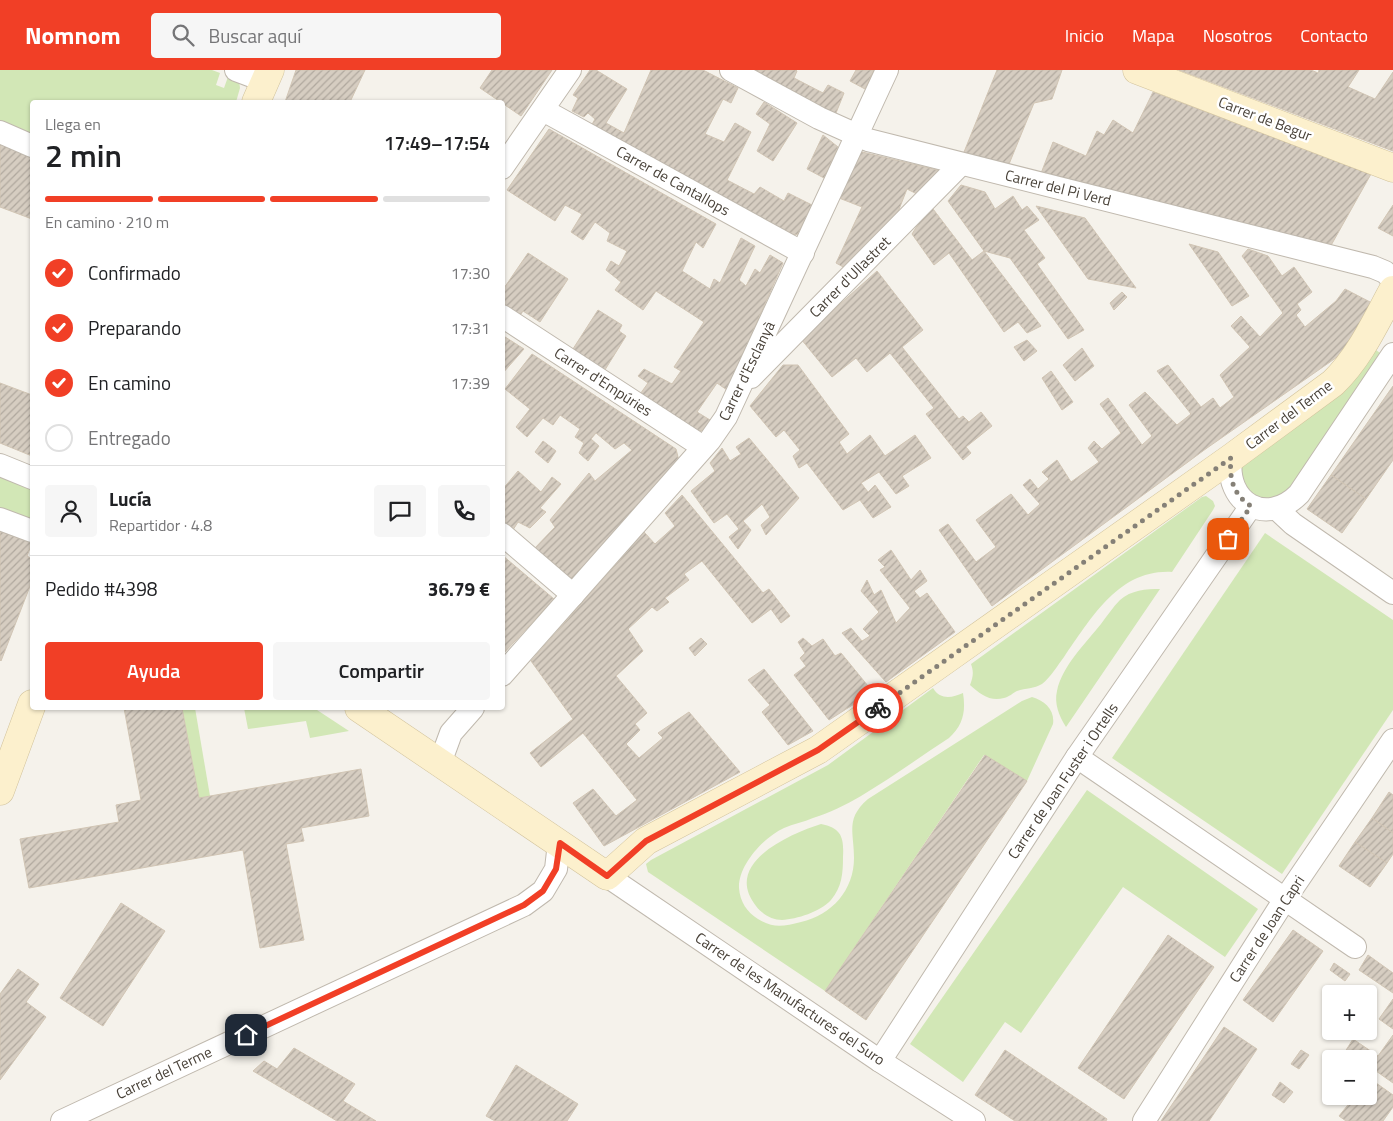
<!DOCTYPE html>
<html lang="es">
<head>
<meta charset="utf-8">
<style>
	:root { --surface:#fff; --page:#f6f6f6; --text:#202124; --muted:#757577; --line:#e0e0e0; --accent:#f13f26 }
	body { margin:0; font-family:"Titillium Web",sans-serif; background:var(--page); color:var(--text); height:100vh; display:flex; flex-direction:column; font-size:19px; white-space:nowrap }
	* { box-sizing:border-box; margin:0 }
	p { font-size:16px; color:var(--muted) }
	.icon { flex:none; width:28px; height:28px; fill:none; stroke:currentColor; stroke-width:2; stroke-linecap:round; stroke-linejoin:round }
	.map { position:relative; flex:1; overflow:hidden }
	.drawer { position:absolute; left:30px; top:30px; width:475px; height:610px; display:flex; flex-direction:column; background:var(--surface); border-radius:5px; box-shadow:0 1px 4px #0004 }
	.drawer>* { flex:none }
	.controls { position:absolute; left:1322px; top:915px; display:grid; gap:10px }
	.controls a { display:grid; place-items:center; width:55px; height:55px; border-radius:5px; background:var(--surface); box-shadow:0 1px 4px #0004; font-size:25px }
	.pin { position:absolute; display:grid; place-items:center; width:42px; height:42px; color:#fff; margin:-21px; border-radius:10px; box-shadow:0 2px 8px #0006 }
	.courier { position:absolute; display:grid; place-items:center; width:50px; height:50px; margin:-25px; border:4px solid #f13f26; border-radius:50%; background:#fff; color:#222; box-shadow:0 1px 6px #0007 }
	.head em { font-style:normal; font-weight:600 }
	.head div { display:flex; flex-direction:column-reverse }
	.head { display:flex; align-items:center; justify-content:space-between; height:85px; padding:0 15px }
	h1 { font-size:32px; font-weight:600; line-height:38px }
	.bar { display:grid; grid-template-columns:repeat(4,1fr); gap:8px 5px; align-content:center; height:60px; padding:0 15px }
	.bar i { height:6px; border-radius:4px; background:var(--line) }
	.bar .selected { background:var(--accent) }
	.bar p { grid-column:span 4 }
	.line { display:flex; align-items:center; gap:12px; padding:0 15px; border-top:1px solid var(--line) }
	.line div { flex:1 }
	.round { display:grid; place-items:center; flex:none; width:52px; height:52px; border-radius:5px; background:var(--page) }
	ol { padding:0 15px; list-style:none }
	li { display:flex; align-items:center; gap:15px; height:55px }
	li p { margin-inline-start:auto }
	li .icon { padding:5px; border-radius:50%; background:var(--accent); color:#fff; stroke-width:4 }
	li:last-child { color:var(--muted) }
	li i { width:28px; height:28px; border:2px solid var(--line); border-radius:50% }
	.primary-button { display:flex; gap:10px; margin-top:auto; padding:10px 15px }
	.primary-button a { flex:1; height:58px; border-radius:5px; background:var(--accent); color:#fff; font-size:20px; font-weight:600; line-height:58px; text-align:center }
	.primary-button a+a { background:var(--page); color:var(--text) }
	header { display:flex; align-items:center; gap:30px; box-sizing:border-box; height:70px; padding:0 25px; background:var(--accent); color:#fff }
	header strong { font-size:24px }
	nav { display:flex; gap:28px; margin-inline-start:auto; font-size:18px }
	.search { width:350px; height:45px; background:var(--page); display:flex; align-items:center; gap:12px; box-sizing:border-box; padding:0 18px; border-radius:5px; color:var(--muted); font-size:19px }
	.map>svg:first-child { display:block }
	.green { fill:#d2e7b6 }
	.building { fill:url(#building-hatch); stroke:#d1c5b4 }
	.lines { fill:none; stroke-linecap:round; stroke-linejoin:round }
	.street-casing { stroke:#c0b9ae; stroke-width:24 }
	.secondary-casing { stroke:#d2c39c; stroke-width:29 }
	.street { stroke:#fff; stroke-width:22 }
	.secondary { stroke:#fcf0cd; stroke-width:28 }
	.done { stroke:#858077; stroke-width:5; stroke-dasharray:0 9 }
	.route { stroke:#f13f26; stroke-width:6 }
	.labels { text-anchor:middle; stroke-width:5; stroke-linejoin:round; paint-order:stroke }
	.street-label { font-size:15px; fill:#494239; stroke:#fff }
</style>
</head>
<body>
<header>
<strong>Nomnom</strong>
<div class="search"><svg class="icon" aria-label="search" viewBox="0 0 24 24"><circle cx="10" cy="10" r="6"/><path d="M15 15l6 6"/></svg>Buscar aquí</div>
<nav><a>Inicio</a><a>Mapa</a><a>Nosotros</a><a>Contacto</a></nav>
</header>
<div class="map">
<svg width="1393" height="1051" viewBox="0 0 1393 1051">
	<defs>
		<pattern id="building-hatch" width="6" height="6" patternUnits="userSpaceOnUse" patternTransform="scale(1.25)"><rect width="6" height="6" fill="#d6cdc1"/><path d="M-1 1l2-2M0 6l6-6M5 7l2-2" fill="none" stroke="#b0a89e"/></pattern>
	</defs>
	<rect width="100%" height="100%" fill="#f5f2eb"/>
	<g class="green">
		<path d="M0 0H212L220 3 216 15 224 18 229 4 239 11 240 18 236 32H32V64L0 51Z"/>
		<path d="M1373 278 1383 285 1283 429C1247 428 1250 426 1238 393Z"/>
		<path d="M0 407 32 420V443L29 453 0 442Z"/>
		<path d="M1206 426 1213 431 1215 436 1213 440 1172 502C1118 499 1091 549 1064 587 1057 596 1051 607 1042 614 1034 619 1026 618 1017 621 1013 623 1009 627 1004 628 990 632 980 624 970 615 973 607 974 602 971 594L1202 427Z"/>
		<path d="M1265 463 1393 550V640L1282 804 1112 688Z"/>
		<path d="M1160 519 1066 657C1059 646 1054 633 1057 621 1062 596 1086 573 1101 554 1107 546 1113 537 1120 530 1131 520 1146 519 1160 519Z"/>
		<path d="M933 618C940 630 952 628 963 623 966 642 963 655 949 668 920 687 891 708 861 726 846 735 829 743 813 748 804 752 793 754 784 758 764 767 738 795 739 818 740 832 747 842 758 849 774 859 784 856 801 852 832 845 854 820 854 788 854 762 845 749 868 729L1022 631 1032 627C1045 631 1055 640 1053 654L1027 711 984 685 825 921 648 802 646 794 651 790 828 695Z"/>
		<path d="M182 638H195L210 726 199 728Z"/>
		<path d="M244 638H314L349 661 310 668 306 651 248 659Z"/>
		<path d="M1087 720 1258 839 1225 887 1123 817 1021 963 1005 952 963 1012 910 974Z"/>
		<path d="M821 754C842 758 844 768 843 787 843 803 842 817 831 830 820 842 797 849 782 850 772 850 762 844 756 836 722 793 790 764 821 754Z"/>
	</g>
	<g class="building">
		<path d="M296 0H365L350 32H285Z"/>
		<path d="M492 0H552L521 46 480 18Z"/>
		<path d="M590 0H596L627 19 606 53 624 63 651 0H703L738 18 731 33 723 29 705 64 724 72 735 53 751 62 727 110 754 124 760 117 784 131 788 123 812 135 798 164 787 167 590 58 595 49 588 43 584 47 572 41 578 28 573 25Z"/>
		<path d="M747 0H796L797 1 794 8 823 23 828 15 844 23 834 48Z"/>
		<path d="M856 0H874L865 19 850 11Z"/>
		<path d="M997 0H1062L1052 29 1034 33 1007 99 962 87Z"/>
		<path d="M1179 0H1311L1318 3 1319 0H1359L1348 17 1375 29 1393 2V81Z"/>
		<path d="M1153 22 1371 104 1329 179 1040 106 1053 72 1086 86 1097 61 1104 65 1113 50 1133 63Z"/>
		<path d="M764 32 797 53 773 91 757 81 770 54 756 44Z"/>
		<path d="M549 59 716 154 703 178 696 172 682 201 710 219 714 209 720 213 741 168 755 176 739 210 746 216 755 199 760 203 770 185 783 193 727 320 717 313 697 342 710 350 706 360 694 361 638 327 648 313 638 306 644 299 672 314 681 301 674 297 704 252 656 221 643 240 615 220 621 212 606 200 611 191 619 196 627 181 607 171 610 163 595 152 583 170 571 162 582 144 565 135 555 151 507 120Z"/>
		<path d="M823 65 838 77 824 108 807 99Z"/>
		<path d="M0 74 32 87V149L0 137Z"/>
		<path d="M858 81 942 101 919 125 907 119 894 152 847 199 836 193 862 137 839 128Z"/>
		<path d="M961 115 985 122 995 139 1013 126 1022 140 1027 136 1039 150 1024 160 1045 188 1037 194 1084 260 1068 269 1010 188 984 181 948 131Z"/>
		<path d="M930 135 972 190 984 181 1041 256 1027 263 1018 252 1004 262 949 183 934 195 912 164Z"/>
		<path d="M1393 135V166L1378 158Z"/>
		<path d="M1036 136 1085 148 1136 218 1088 209Z"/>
		<path d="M1189 174 1218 182 1249 226 1232 236Z"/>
		<path d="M1248 179 1268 186 1282 206 1294 197 1312 222 1297 234 1301 240 1296 245 1305 257 1336 231 1345 219 1372 233 1340 285 1207 378 992 536 939 460 948 454 976 492 996 477 976 450 1011 424 1028 445 1040 434 1023 415 1030 409 1038 419 1049 409 1042 402 1057 390 1071 412 1099 392 1088 378 1094 371 1102 379 1121 363 1100 334 1108 328 1142 375 1152 366 1129 335 1145 322 1177 355 1191 344 1157 301 1168 295 1201 337 1213 328 1220 338 1234 327 1220 305 1250 277 1231 256 1241 246 1260 267 1283 243 1242 186Z"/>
		<path d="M528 183 568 209 540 252 523 241 519 247 502 235V221Z"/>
		<path d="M877 201 923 260 902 277 959 349 963 346 969 352 981 342 992 356 966 377 971 383 963 390 926 344 934 338 890 283 867 302 856 288 832 307 801 269Z"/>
		<path d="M1122 222 1127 227 1114 240 1110 233Z"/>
		<path d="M598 240 622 255 619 261 626 266 603 303 571 282Z"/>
		<path d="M502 265 524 279 502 304Z"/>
		<path d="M1027 270 1037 281 1024 291 1014 277Z"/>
		<path d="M1082 278 1094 296 1075 311 1063 295Z"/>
		<path d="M532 284 676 379 679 391 570 512 534 479 555 457 550 450 589 403 595 411 632 380 624 373 615 379 596 363 591 369 599 376 588 391 579 383 584 373 575 367 580 359 560 345 553 355 543 348 527 367 516 357 530 339 505 319Z"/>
		<path d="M783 295H798L849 364 839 372 847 384 870 365 885 386 915 365 931 388 902 406 909 416 896 424 879 402 861 413 868 422 875 415 891 437 873 448 860 430 843 440 807 393 799 398 793 386 800 380 784 360 776 367 750 336Z"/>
		<path d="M1051 301 1073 332 1062 340 1042 308Z"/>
		<path d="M0 313 32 325V386L0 373Z"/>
		<path d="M1393 316V390L1366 429 1331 405Z"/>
		<path d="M749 368 799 428 766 465 761 455 770 447 762 434 743 451 751 460 738 479 729 467 739 459 727 444 714 453 691 421 715 401 710 393 722 378 730 391 741 384 736 377Z"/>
		<path d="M543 371 556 381 548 393 535 382Z"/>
		<path d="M518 401 541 422 552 407 561 414 540 438 546 442 530 458 518 452 511 463 502 456V420Z"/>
		<path d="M1331 405 1366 429 1342 463 1307 439Z"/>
		<path d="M682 425 763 523 769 519 790 546 781 553 771 539 752 553 702 491 684 504 689 510 665 528 669 532 657 541 652 537 628 559 643 581 616 606 647 643 635 654 640 660 626 674 639 688 663 668 658 663 689 642 740 702 604 776 573 733 593 719 616 746 637 730 583 663 541 697 530 683 573 649 531 591 644 462 655 474 675 456 665 443Z"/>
		<path d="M0 461 32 473 27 486 32 489V511L1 591 0 590Z"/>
		<path d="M891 480 911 510 920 500 927 511 914 521 920 528 927 523 955 562 886 612 842 563 851 558 862 571 870 566 863 559 879 542 861 521 867 510 874 525 881 520 896 553 910 538 880 500 885 497 878 490Z"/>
		<path d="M502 485 554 529 502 585Z"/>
		<path d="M701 568 707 574 695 586 689 578Z"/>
		<path d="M803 568 812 576 823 569 835 586 841 583 873 622 829 650 794 605 806 596 800 588 805 583 798 572Z"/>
		<path d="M764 599 813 661 788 675 762 642 770 635 748 610Z"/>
		<path d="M124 638H182L199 728 361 699 369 746 301 758 304 771 286 774 304 870 260 878 243 780 29 818 20 769 119 752 116 735 141 730Z"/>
		<path d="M985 685 1027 711 866 950 825 921Z"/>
		<path d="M1389 722 1393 725V763L1372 748Z"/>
		<path d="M1372 748 1393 763V784L1387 793 1355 772Z"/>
		<path d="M1355 772 1387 793 1370 817 1339 796Z"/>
		<path d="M121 833 165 861 103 956 60 928Z"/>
		<path d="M1293 860 1323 881 1273 952 1243 930Z"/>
		<path d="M1168 865 1214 897 1124 1029 1078 998Z"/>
		<path d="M1368 885 1393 903V923L1359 900Z"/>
		<path d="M1334 893 1350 904 1345 911 1330 900Z"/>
		<path d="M18 899 39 914 26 932 46 947 0 1010V924Z"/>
		<path d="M1393 929V959L1379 949Z"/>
		<path d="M1224 957 1257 979 1209 1051H1161Z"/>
		<path d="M1393 965V1013L1369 996V989H1359L1352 984 1349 989H1345L1343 985 1353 969 1378 986Z"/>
		<path d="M294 978 355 1014 343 1031 376 1051H337L253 1001 264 991 277 999Z"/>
		<path d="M1005 980 1107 1049 1106 1051H1015L975 1025Z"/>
		<path d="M1301 980 1309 985 1299 999 1291 994Z"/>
		<path d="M516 995 578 1034 567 1051H495L486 1046Z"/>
		<path d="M1369 1008 1393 1025V1037L1383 1051H1346L1339 1046 1351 1031 1344 1026H1369Z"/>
		<path d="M1280 1012 1293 1022 1284 1033 1272 1025Z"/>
	</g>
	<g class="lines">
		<g class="street-casing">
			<g id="street">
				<path d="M236 0 265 11"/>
				<path d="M731 0 819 48 868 70 1373 197 1385 202 1393 210"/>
				<path d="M543 40 803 183"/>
				<path d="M0 62 32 76"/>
				<path d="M502 98 570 0"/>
				<path d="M502 246 703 377"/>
				<path d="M751 307 961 94"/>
				<path d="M1231 388C1225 433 1266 457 1299 424L1393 284"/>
				<path d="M0 395 32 408"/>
				<path d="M1277 439 1293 454 1393 523"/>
				<path d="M0 449 32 461"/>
				<path d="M502 464 573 525"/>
				<path d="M502 605 710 370 726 347 887 0"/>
				<path d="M1077 687 1355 877"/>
				<path d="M440 693 451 663 473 638"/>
				<path d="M607 806 880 991 974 1051"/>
				<path d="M880 991 1077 687 1251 436"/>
				<path d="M62 1051 524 835 543 821 556 799 559 773"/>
				<path d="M1144 1051 1285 829 1393 670"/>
			</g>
		</g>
		<g class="secondary-casing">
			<g id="secondary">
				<path d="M1137 0 1393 98"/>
				<path d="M256 32 270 0"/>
				<path d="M359 638 607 806 646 771 818 680 1231 388 1333 313C1360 287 1375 253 1393 220"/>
				<path d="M0 721 32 634"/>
			</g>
		</g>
		<use href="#street" class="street"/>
		<use href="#secondary" class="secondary"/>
	</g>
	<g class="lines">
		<path class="done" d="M878 638 1231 388C1229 408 1233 425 1251 436L1228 469"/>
		<path class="route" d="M246 965 524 835 543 821 556 799 560 773 607 806 646 771 818 680 878 638"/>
	</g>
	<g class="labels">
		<g class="street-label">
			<text transform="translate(1265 49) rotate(21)" y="5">Carrer de Begur</text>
			<text transform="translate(673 111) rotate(29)" y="5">Carrer de Cantallops</text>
			<text transform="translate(1058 118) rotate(14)" y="5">Carrer del Pi Verd</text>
			<text transform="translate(850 207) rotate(-45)" y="5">Carrer d'Ullastret</text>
			<text transform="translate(747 301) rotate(-64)" y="5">Carrer d'Esclanyà</text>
			<text transform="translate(603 312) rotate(33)" y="5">Carrer d'Empúries</text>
			<text transform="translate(1289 345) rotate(-37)" y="5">Carrer del Terme</text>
			<text transform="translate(1063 711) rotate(-56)" y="5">Carrer de Joan Fuster i Ortells</text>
			<text transform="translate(1267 859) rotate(-57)" y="5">Carrer de Joan Capri</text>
			<text transform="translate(790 929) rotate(34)" y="5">Carrer de les Manufactures del Suro</text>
			<text transform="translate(164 1003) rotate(-25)" y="5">Carrer del Terme</text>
		</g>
	</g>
</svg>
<div class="controls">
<a>+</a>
<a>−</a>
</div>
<div class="pin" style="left:1228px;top:469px;background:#ea580c"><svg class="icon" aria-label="bag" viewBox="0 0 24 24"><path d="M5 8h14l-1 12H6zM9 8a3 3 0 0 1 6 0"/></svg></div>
<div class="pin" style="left:246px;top:965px;background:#1f2937"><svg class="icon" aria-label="home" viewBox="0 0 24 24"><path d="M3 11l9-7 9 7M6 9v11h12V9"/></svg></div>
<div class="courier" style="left:878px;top:638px"><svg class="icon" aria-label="bike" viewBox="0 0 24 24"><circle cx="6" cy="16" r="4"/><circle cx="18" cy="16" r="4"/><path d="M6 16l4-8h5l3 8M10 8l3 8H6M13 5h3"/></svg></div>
<section class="drawer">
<div class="head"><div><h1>2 min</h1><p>Llega en</p></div><em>17:49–17:54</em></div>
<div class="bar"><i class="selected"></i><i class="selected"></i><i class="selected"></i><i></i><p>En camino · 210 m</p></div>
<ol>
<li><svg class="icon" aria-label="check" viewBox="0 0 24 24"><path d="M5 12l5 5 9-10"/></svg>Confirmado<p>17:30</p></li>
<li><svg class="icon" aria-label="check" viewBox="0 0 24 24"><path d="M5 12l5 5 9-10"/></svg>Preparando<p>17:31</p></li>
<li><svg class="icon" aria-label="check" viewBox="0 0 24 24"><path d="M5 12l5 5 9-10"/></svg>En camino<p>17:39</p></li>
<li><i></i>Entregado</li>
</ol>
<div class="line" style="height:90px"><a class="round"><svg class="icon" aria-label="person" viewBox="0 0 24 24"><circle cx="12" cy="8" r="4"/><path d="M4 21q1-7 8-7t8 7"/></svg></a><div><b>Lucía</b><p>Repartidor · 4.8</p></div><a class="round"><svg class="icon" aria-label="chat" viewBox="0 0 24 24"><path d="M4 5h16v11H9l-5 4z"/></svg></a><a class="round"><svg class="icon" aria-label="phone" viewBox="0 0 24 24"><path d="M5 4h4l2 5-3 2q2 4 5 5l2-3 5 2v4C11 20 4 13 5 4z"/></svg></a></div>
<div class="line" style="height:65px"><div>Pedido #4398</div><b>36.79 €</b></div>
<div class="primary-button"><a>Ayuda</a><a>Compartir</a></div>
</section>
</div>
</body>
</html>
